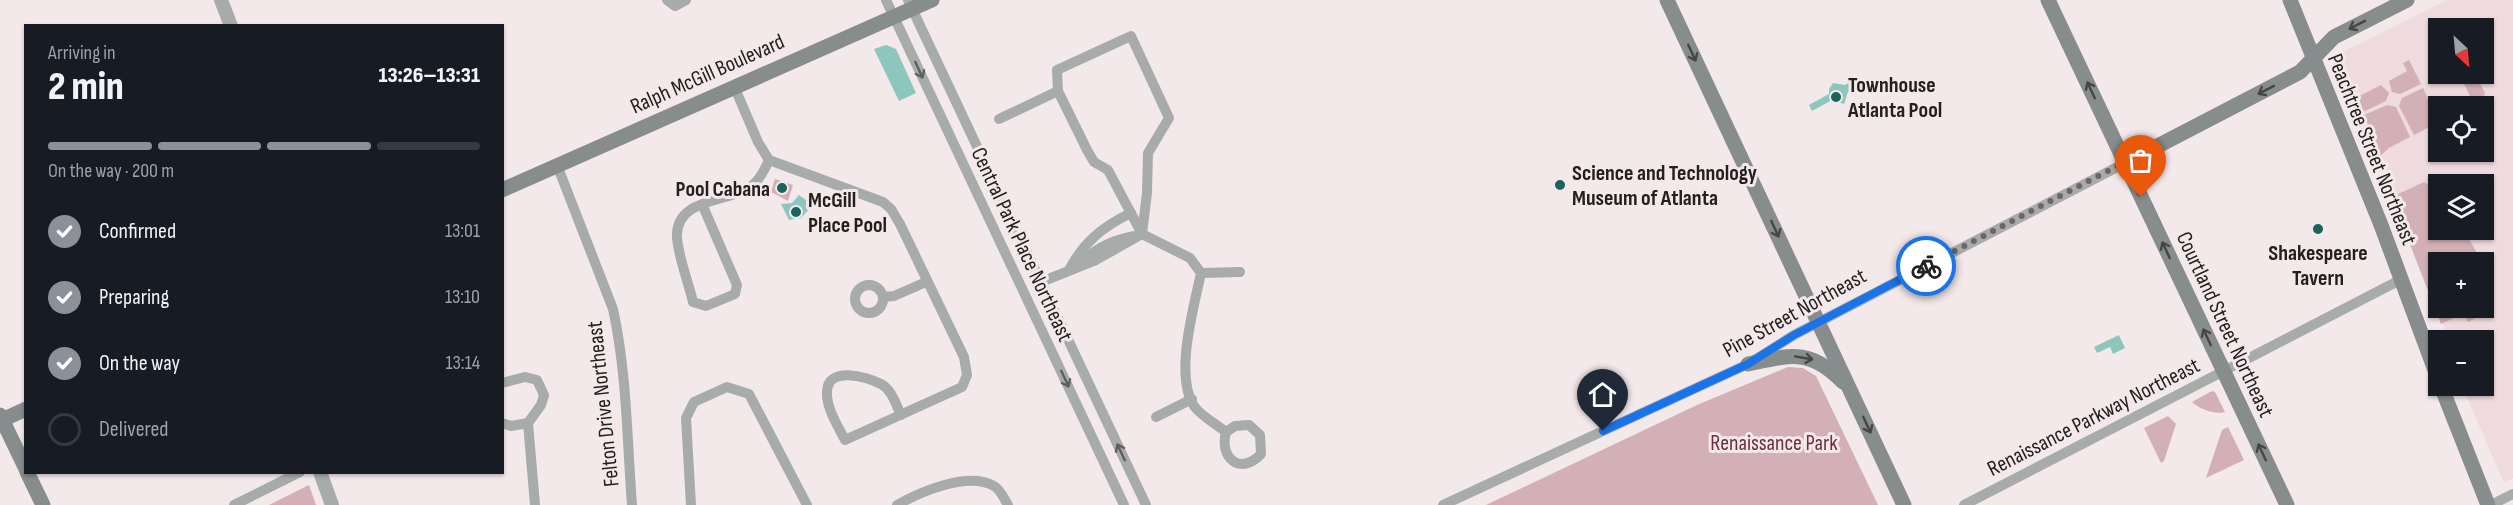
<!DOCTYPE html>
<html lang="en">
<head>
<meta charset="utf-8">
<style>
	:root { --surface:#171b24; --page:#242831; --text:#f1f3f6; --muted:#9ea1a6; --line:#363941; --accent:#8c9099 }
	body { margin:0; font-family:"Sofia Sans Condensed",sans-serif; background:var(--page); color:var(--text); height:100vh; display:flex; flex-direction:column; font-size:22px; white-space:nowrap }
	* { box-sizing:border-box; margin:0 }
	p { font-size:20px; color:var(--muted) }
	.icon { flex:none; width:33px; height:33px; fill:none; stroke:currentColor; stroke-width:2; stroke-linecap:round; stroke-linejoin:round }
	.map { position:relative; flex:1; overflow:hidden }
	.sheet { position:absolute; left:24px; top:24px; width:480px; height:450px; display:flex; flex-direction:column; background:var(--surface); border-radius:0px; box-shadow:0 2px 4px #0004 }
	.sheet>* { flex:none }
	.needle { width:39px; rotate:154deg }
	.tools { position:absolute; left:2428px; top:18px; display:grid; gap:12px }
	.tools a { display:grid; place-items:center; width:66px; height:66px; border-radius:0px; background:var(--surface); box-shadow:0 2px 4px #0004; font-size:30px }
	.pin { position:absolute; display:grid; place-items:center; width:51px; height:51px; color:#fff; margin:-62px -26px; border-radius:50% 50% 50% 0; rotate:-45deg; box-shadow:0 0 6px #0007 }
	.pin .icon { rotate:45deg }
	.courier { position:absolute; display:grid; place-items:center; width:60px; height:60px; margin:-30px; border:4px solid #1a73e8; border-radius:50%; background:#fff; color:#222; box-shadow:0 2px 8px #0007 }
	.overview em { font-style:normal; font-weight:800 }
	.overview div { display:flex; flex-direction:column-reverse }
	.overview { display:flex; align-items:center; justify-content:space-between; height:102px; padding:0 24px }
	h1 { font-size:39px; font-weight:800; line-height:45px }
	.bar { display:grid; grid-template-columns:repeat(4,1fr); gap:9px 6px; align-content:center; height:72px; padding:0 24px }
	.bar i { height:8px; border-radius:4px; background:var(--line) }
	.bar .active { background:var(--accent) }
	.bar p { grid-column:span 4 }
	ol { padding:0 24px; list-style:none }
	li { display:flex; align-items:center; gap:18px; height:66px }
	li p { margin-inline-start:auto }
	li .icon { padding:6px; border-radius:50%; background:var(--accent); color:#fff; stroke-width:4 }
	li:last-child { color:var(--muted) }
	li i { width:33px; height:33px; border:3px solid var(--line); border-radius:50% }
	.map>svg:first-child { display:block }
	.built { fill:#efdbdd; fill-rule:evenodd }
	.green { fill:#d3b0b5 }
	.water { fill:#8cc6be }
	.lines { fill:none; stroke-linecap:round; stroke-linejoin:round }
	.minor { stroke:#a7acab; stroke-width:10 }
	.tertiary { stroke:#a7acab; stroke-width:14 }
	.secondary { stroke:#868d8c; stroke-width:15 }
	.oneway { stroke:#464646 }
	.oneway2 { stroke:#5f5f5f }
	.done { stroke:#6d6667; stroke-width:6; stroke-dasharray:0 10.8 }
	.route { stroke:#1a73e8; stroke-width:8 }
	.poi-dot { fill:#19645d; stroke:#f4e9ea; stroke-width:2 }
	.labels { text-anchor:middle; stroke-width:6; stroke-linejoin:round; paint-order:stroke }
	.street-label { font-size:22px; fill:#242020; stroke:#f4e9ea }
	.poi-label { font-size:22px; font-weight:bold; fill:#242020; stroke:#f4e9ea; text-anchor:start }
	.park-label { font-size:22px; fill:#6e2f3c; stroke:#f4e9ea }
</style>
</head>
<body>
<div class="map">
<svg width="2513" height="505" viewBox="0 0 2513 505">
	<rect width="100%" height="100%" fill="#f4e9ea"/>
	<path class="built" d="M2447 0H2513V478L2504 483 2462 386H2484V340H2443L2441 335 2446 331 2356 100 2352 101 2335 61 2337 55ZM2439 28H2484V74H2439ZM2439 106H2484V152H2439ZM2439 184H2484V230H2439ZM2439 262H2484V308H2439Z"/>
	<g class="green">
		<path d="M2409 60 2421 84 2400 94 2392 92 2389 81 2407 71 2403 63Z"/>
		<path d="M2470 74H2475L2485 93 2482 99 2477 102 2472 100 2461 78Z"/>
		<path d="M2381 85 2389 93 2386 101 2363 112 2357 97Z"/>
		<path d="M2423 88 2439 122 2414 135 2399 106 2402 98Z"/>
		<path d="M2387 105 2396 107 2410 137 2389 148 2380 156 2364 115Z"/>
		<path d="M775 179 793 185 788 201 771 192Z"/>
		<path d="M2449 179 2451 184H2439V230H2464L2482 262H2439V308H2481L2484 314 2468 322 2463 314 2441 324 2395 206 2396 195 2424 182 2435 188Z"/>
		<path d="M1788 367 1803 368 1816 376 1878 505H1486L1697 405Z"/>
		<path d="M2212 391 2215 392 2225 412C2216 415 2199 409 2192 402Z"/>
		<path d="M2168 416 2176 424 2164 461 2161 463 2144 428Z"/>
		<path d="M2228 427 2244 460 2206 478 2222 430Z"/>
		<path d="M309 485 316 505H269Z"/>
	</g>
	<g class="water">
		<path d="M886 45 896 49 916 93 899 101 874 49Z"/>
		<path d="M1850 82 1853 89 1848 92 1844 104 1832 100 1812 111 1809 105 1829 94V89L1833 83 1845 85Z"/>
		<path d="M799 195 813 205 801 218 789 220 781 204 792 203Z"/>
		<path d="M2119 335 2125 348 2113 354 2110 347 2097 353 2094 347Z"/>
	</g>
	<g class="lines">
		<g class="minor">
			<path d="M667 0 675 6 686 0"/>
			<path d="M886 0 1124 505"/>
			<path d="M908 0 1146 505"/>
			<path d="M734 86 758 142 769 160 883 202 891 209 900 224 964 357 967 375 962 387 845 440C838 426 826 408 827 392 827 366 866 376 881 384 892 390 896 405 901 415"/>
			<path d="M999 119 1058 91"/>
			<path d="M557 165 613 309C627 373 627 440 632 505"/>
			<path d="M702 204 737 285 735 294 706 306 693 302C688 281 679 259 677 238 675 201 719 202 743 191 757 185 763 173 769 160"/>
			<path d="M1142 234 1147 193 1148 153 1169 118 1131 36 1057 70 1058 91 1087 150 1094 162 1108 170 1142 234 1190 258 1201 273C1194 307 1174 375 1194 406 1201 416 1216 424 1226 432 1219 458 1240 476 1261 454L1260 435 1249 425 1235 426 1226 432"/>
			<path d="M1082 263C1097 246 1117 239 1139 235"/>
			<path d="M1069 270C1084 242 1102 227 1131 213"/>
			<path d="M1201 273 1240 272"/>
			<path d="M1041 282 1096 260 1142 234"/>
			<circle cx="869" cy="299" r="14"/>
			<path d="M883 297 894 296 926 282"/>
			<path d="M502 383 525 377 537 380 544 395 541 405 528 423 511 426 502 423"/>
			<path d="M1156 417 1192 399"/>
			<path d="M528 423 535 505"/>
			<path d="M234 505 300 472"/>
			<path d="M691 505 686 418 694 402 727 387 749 394 807 505"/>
			<path d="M897 505C920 492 968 471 994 486 1001 490 1004 499 1008 505"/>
			<path d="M1443 505 1748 364 1794 335 2125 163"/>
			<path d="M1964 505 2400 280"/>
			<path d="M2491 505 2513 494"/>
		</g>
		<g class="tertiary">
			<path d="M221 0 231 26"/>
			<path d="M320 472 332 505"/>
		</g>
		<g class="secondary">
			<path d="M1667 0 1904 505"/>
			<path d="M2048 0 2287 505"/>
			<path d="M2290 0 2381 225 2439 381"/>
			<path d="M2125 163 2300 72 2334 37 2407 0"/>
			<path d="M502 190 932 0"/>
			<path d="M1748 364C1791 355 1810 348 1843 382"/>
			<path d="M2441 386 2488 505"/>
			<path d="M0 415 26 469"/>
			<path d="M0 421 26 409"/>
			<path d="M27 472 43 505"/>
		</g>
	</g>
	<defs><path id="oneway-shaft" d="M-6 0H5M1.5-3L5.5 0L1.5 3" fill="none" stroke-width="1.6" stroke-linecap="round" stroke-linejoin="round" transform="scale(1.5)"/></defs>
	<g class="oneway">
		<use href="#oneway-shaft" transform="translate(2357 25) rotate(153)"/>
		<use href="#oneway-shaft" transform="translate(1692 53) rotate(65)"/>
		<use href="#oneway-shaft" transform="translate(2091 90) rotate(-115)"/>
		<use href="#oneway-shaft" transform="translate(2266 90) rotate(153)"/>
		<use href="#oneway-shaft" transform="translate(1775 229) rotate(65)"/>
		<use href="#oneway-shaft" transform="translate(2166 250) rotate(-115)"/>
		<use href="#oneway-shaft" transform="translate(2207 337) rotate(-115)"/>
		<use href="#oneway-shaft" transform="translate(1804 358) rotate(10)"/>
		<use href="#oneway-shaft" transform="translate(1867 425) rotate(65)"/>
		<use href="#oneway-shaft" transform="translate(2262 452) rotate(-115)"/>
	</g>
	<g class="oneway2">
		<use href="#oneway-shaft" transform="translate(919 70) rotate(65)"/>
		<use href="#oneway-shaft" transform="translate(1065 379) rotate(65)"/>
		<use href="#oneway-shaft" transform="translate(1121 452) rotate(-115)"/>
	</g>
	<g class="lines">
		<path class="done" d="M1926 266 2125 162 2141 197"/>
		<path class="route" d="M1603 431 1748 364 1794 335 1926 266"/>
	</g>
	<g class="poi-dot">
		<circle cx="1836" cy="97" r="6"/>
		<circle cx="1560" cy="185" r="6"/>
		<circle cx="782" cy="188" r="6"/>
		<circle cx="796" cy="212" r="6"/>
		<circle cx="2318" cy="229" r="6"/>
	</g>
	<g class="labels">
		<g class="street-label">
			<text transform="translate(707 73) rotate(-24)" y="8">Ralph McGill Boulevard</text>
			<text transform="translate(2373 149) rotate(68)" y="8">Peachtree Street Northeast</text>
			<text transform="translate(1023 244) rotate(65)" y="8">Central Park Place Northeast</text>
			<text transform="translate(1794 312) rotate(-29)" y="8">Pine Street Northeast</text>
			<text transform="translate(2226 324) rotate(65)" y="8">Courtland Street Northeast</text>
			<text transform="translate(602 404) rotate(-96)" y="8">Felton Drive Northeast</text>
			<text transform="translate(2093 416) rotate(-27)" y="8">Renaissance Parkway Northeast</text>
		</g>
		<g class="poi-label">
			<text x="1848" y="92">Townhouse<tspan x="1848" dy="25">Atlanta Pool</tspan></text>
			<text x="1572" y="180">Science and Technology<tspan x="1572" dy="25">Museum of Atlanta</tspan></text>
			<text x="770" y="196" text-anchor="end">Pool Cabana</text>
			<text x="808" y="207">McGill<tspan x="808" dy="25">Place Pool</tspan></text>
			<text x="2318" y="260" text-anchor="middle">Shakespeare<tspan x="2318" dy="25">Tavern</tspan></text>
		</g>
		<g class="park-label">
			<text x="1774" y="450">Renaissance Park</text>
		</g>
	</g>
</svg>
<div class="tools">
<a><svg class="needle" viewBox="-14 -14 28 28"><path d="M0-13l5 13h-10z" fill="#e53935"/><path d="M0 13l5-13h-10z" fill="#9ea1a6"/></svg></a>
<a><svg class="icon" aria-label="locate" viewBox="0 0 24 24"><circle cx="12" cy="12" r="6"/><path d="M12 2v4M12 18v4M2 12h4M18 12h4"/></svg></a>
<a><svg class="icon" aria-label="layers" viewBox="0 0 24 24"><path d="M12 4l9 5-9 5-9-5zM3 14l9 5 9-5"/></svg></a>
<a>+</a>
<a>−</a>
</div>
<div class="pin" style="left:2141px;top:197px;background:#ea580c"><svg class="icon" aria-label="bag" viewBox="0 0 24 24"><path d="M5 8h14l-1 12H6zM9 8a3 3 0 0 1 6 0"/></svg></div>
<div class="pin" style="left:1603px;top:431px;background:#1f2937"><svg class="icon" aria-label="home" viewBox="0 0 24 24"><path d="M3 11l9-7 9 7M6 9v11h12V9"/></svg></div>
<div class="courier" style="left:1926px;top:266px"><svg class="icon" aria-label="bike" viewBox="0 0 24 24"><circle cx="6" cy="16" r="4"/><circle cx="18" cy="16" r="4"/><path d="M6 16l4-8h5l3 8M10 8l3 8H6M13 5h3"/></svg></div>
<section class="sheet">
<div class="overview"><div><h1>2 min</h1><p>Arriving in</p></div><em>13:26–13:31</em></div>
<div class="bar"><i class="active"></i><i class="active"></i><i class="active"></i><i></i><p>On the way · 200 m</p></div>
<ol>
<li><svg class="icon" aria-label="check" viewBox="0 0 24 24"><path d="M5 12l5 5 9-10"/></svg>Confirmed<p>13:01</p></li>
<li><svg class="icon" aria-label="check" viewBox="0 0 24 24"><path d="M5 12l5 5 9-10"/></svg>Preparing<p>13:10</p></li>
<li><svg class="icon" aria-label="check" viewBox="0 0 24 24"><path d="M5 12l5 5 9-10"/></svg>On the way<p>13:14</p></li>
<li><i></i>Delivered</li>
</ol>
</section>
</div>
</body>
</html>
